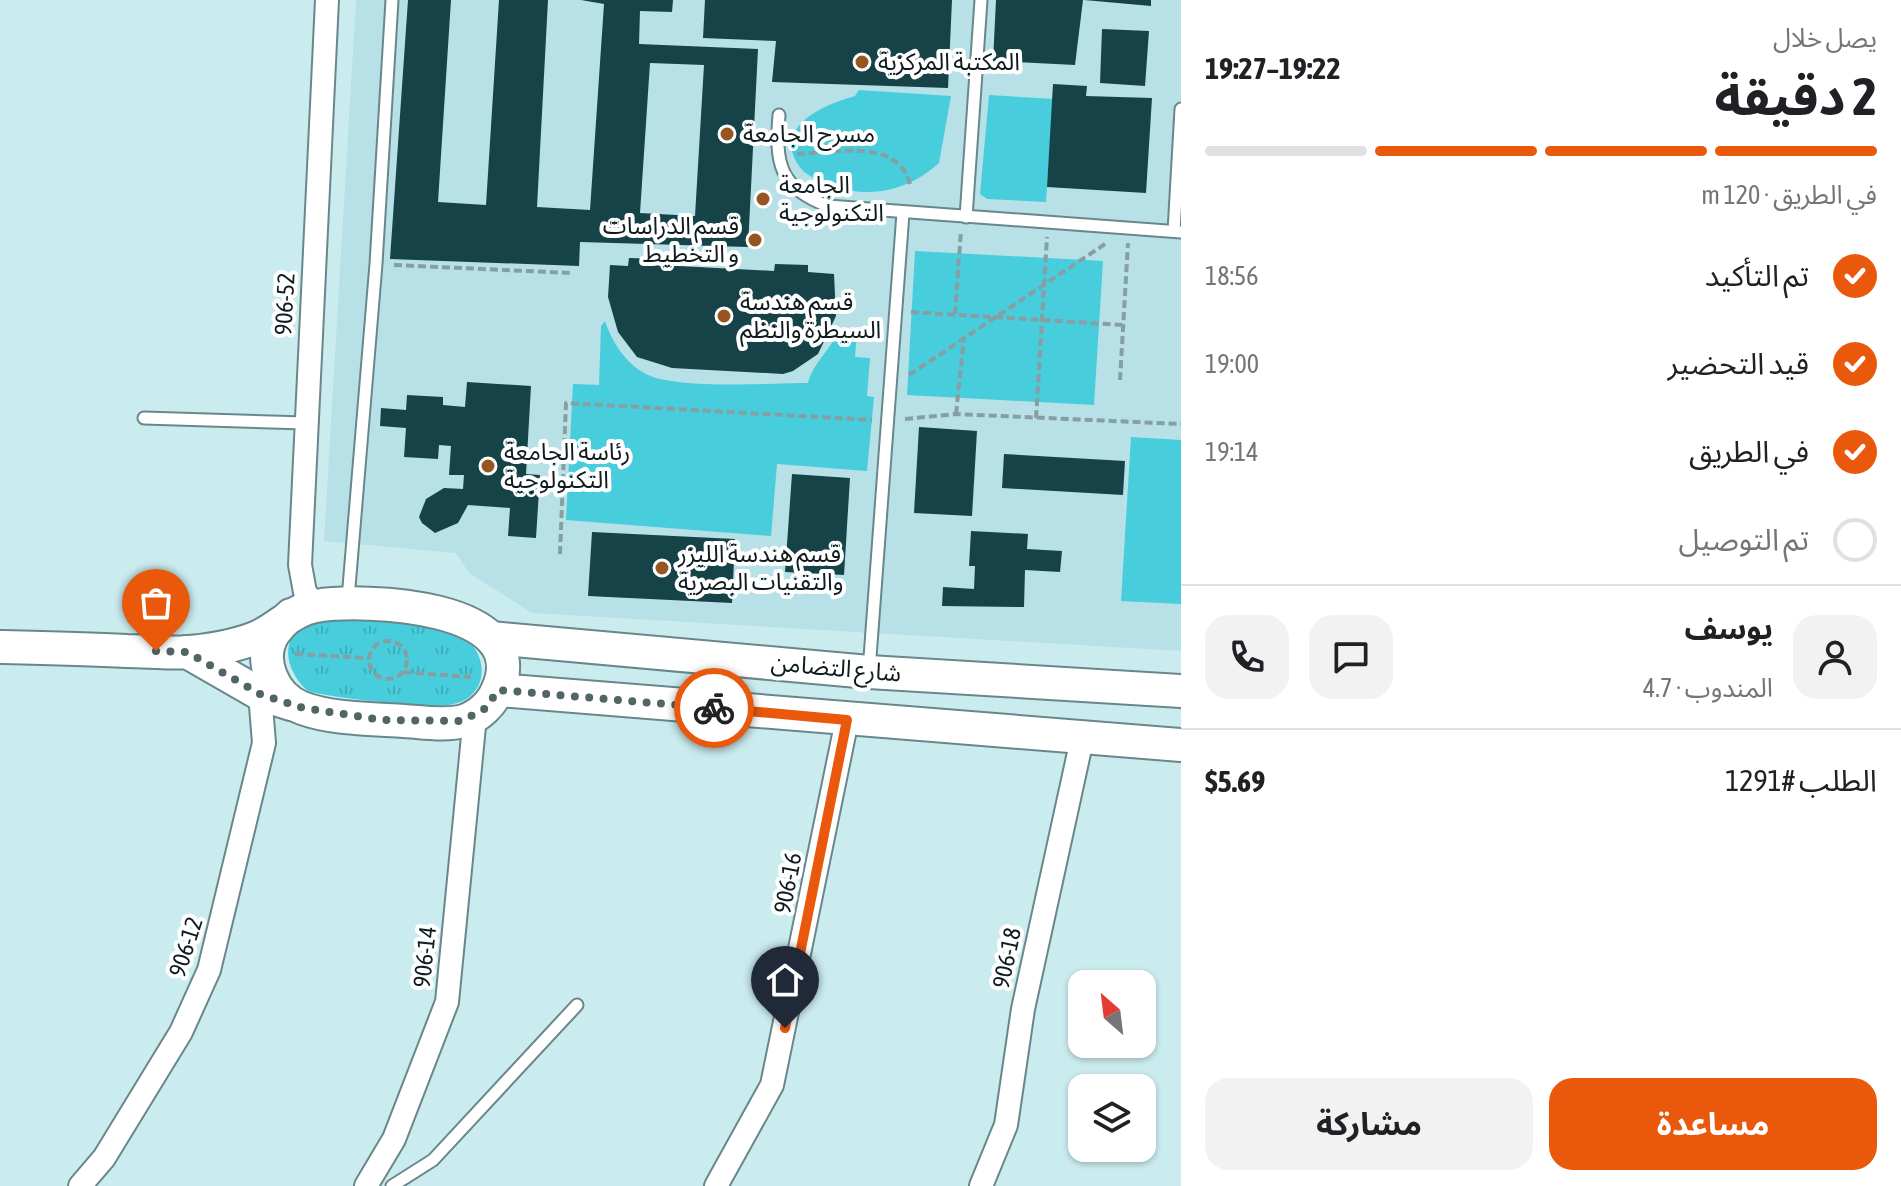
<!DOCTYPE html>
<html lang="ar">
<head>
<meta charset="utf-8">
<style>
	:root { --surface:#fff; --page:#f2f2f2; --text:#202124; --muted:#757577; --line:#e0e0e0; --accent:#ea580c }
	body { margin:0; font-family:"Asap Condensed","Noto Sans Arabic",sans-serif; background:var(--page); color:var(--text); direction:rtl; height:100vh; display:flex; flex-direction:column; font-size:30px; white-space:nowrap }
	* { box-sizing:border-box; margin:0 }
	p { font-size:26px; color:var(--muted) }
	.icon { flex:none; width:44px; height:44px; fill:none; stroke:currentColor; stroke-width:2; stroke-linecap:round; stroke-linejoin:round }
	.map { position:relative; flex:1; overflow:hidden; direction:ltr }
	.details { display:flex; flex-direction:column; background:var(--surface); width:720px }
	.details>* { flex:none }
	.needle { width:52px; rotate:332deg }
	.controls { position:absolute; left:1068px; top:970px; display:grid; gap:16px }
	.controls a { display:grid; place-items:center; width:88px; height:88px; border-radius:16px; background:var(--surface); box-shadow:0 2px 6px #0004; font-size:40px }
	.pin { position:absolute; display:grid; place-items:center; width:68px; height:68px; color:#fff; margin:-82px -34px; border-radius:50% 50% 50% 0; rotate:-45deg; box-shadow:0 0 8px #0007 }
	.pin .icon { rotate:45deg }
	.courier { position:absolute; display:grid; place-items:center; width:80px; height:80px; margin:-40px; border:6px solid #ea580c; border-radius:50%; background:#fff; color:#222; box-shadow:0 2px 10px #0007 }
	.summary em { font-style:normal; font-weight:700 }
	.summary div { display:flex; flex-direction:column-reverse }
	.summary { display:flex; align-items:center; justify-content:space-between; height:136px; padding:0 24px }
	h1 { font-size:52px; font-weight:700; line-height:60px }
	.bar { display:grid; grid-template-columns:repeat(4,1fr); gap:12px 8px; align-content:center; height:96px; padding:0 24px }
	.bar i { height:10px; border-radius:6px; background:var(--line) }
	.bar .selected { background:var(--accent) }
	.bar p { grid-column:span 4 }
	.line { display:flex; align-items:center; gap:20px; padding:0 24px; border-top:2px solid var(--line) }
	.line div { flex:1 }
	.round { display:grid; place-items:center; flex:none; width:84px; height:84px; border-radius:24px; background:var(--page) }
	ol { padding:0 24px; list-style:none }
	li { display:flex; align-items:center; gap:24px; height:88px }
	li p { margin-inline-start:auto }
	li .icon { padding:8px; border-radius:50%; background:var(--accent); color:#fff; stroke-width:4 }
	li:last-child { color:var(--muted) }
	li i { width:44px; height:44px; border:4px solid var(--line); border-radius:50% }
	.button { display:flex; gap:16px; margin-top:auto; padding:16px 24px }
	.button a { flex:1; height:92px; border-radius:24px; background:var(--accent); color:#fff; font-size:32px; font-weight:700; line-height:92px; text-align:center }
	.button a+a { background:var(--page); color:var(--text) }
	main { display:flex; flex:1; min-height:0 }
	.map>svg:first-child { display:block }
	.built { fill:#b7e1e6 }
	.grass { fill:url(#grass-tufts) }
	.park { fill:#47cddb }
	.building { fill:#154348; fill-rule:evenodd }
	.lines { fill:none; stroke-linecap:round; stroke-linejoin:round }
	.lane-casing { stroke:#69878b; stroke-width:15 }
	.street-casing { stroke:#69878b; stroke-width:26 }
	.secondary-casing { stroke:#69878b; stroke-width:36 }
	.path { stroke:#869fa2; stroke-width:4; stroke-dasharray:8 4; stroke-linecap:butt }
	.lane { stroke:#fff; stroke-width:11 }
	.street { stroke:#fff; stroke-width:22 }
	.secondary { stroke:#fff; stroke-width:32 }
	.done { stroke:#516466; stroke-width:8; stroke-dasharray:0 14.4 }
	.route { stroke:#ea580c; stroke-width:10 }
	.poi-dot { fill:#975522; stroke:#fff; stroke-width:3 }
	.labels { text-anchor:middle; stroke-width:8; stroke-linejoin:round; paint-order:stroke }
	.poi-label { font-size:24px; fill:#0f1b1d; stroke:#fff; text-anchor:start }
	.street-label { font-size:24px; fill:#0f1b1d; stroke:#fff }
</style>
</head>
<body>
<main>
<section class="details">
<div class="summary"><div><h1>2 دقيقة</h1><p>يصل خلال</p></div><em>19:22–19:27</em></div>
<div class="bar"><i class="selected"></i><i class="selected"></i><i class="selected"></i><i></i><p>في الطريق · 120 m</p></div>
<ol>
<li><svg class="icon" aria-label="check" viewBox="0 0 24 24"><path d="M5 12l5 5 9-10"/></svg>تم التأكيد<p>18:56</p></li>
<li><svg class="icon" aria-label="check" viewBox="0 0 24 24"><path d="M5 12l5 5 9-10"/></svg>قيد التحضير<p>19:00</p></li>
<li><svg class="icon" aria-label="check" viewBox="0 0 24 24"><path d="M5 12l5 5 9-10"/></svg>في الطريق<p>19:14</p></li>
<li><i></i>تم التوصيل</li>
</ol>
<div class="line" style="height:144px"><a class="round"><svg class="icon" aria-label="person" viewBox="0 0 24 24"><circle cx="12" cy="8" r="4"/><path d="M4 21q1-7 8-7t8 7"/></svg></a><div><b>يوسف</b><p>المندوب · 4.7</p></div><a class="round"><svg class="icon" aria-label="chat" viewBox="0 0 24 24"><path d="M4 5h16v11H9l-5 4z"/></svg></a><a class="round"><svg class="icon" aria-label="phone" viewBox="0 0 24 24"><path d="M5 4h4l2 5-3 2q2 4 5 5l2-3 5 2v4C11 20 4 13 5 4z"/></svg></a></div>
<div class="line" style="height:104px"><div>الطلب #1291</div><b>$5.69</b></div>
<div class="button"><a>مساعدة</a><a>مشاركة</a></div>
</section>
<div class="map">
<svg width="1181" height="1186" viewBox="0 0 1181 1186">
	<defs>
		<pattern id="grass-tufts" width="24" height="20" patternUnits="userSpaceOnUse" patternTransform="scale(2)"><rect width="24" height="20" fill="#47cddb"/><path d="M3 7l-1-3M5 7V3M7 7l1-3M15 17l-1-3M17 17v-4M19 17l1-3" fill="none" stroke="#3dafbc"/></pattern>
	</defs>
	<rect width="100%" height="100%" fill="#cbecef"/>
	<path class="built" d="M356 0H1181V651L532 613 469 573 456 553 324 541Z"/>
	<path class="grass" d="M331 618C360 620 423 620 447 628 490 641 496 698 449 705 427 708 330 698 308 691 288 674 277 641 305 624 312 620 323 619 331 618Z"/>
	<g class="park">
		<path d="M859 90 951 96 939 163C900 199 848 201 804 172 767 130 821 105 855 96Z"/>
		<path d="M989 95 1053 99 1046 202 987 199 980 194Z"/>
		<path d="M915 251 1103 261 1094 405 907 395Z"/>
		<path d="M605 321C612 342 626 364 646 374 678 390 769 383 808 383 813 363 830 351 838 331H857L855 357 870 358 867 396 874 397 867 471 777 464 771 536 566 520 573 384 599 385 601 326Z"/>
		<path d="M1131 437 1181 440V604L1121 601Z"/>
	</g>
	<g class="building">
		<path d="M408 0H451L438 202 486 205 499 0H548L537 207 590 210 604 4 581 0H673L672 12 640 11 639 44 758 49 748 247 580 242 579 266 390 259ZM650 63 704 65 695 216 640 213Z"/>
		<path d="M705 0H952L948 88 772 82 776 41 703 38Z"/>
		<path d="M996 0H1083L1075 65 993 61Z"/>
		<path d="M1084 0H1151V6Z"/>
		<path d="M1102 29 1149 31 1145 86 1100 83Z"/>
		<path d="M1053 84 1087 86 1086 96 1152 98 1146 193 1047 187Z"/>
		<path d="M629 258 660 259V265L774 271 775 264 808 265V272L834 274 836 316 818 354 793 371 783 374 672 368 637 357 618 332 608 297 610 265 628 266Z"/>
		<path d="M467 382 531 386 526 474 540 475 536 538 508 536 510 508 468 505 458 523 435 533 422 523 419 517 426 499 444 488 463 489 464 475H449L451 446 439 445 438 459 404 457 406 428 380 426 381 408 406 410 407 395 443 397V405L465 407Z"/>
		<path d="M919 427 977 431 972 516 914 513Z"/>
		<path d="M1004 454 1125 461 1123 495 1002 488Z"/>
		<path d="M792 474 850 478 844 575 785 572Z"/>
		<path d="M971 531 1028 534 1027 549 1062 551 1060 572 1025 570 1024 607 942 606 943 587 974 589 975 566H969Z"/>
		<path d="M592 532 735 539 732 603 588 596Z"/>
	</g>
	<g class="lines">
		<g class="lane-casing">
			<g id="lane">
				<path d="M779 115C775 163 779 188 828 206L1181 232"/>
				<path d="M966 217 981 0"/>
				<path d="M1174 231 1181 109"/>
				<path d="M144 418 305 423"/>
				<path d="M348 599 376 264 392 0"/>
				<path d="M869 671 903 213"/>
				<path d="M392 1186 433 1160 577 1005"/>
			</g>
		</g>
		<g class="street-casing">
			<g id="street">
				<path d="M315 606 305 592 300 565 327 0"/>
				<path d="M80 1186 104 1158 181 1032 209 970 264 743 260 694"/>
				<path d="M366 1186 394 1139 447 1002 475 716"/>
				<path d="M716 1186 772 1085 847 720"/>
				<path d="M981 1186 1006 1125 1023 1009 1082 739"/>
			</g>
		</g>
		<g class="secondary-casing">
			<g id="secondary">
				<path d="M491 638 869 672 1181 691"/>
				<path d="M0 647C42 648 85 649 127 651 147 651 168 654 188 652 208 651 234 646 253 639 276 631 291 610 316 606 363 598 535 604 498 689 492 704 479 716 464 721 446 726 422 722 404 721 372 719 331 719 302 708 273 697 257 659 274 633 279 626 285 620 291 615"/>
				<path d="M187 652 260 694 291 704"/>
				<path d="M498 690 1181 745"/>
			</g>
		</g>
		<g class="path">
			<path d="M797 154C833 153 898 137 910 184"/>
			<path d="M394 265 571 273"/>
			<path d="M911 312 1124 325"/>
			<path d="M955 314 961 231"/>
			<path d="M909 375 1105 244"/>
			<path d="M1120 380 1128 243"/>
			<path d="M956 414 964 338"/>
			<path d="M1036 418 1047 237"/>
			<path d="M905 419 956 414 1181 424"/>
			<path d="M560 554 566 403 872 420"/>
			<circle cx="388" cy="660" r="19"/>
			<path d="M295 654 369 658"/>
			<path d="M404 672 471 677"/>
		</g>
		<use href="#lane" class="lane"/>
		<use href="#street" class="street"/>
		<use href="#secondary" class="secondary"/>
	</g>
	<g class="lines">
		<path class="done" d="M156 651 187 652 260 694 303 708 383 720 462 721 486 708 498 690 714 708"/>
		<path class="route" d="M714 708 847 720 785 1028"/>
	</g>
	<g class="poi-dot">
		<circle cx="862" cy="62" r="8"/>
		<circle cx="727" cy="134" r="8"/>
		<circle cx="763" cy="199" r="8"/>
		<circle cx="755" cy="240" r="8"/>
		<circle cx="724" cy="316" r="8"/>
		<circle cx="488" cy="466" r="8"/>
		<circle cx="662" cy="568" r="8"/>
	</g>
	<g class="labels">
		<g class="poi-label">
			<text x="878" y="70">المكتبة المركزية</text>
			<text x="743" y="142">مسرح الجامعة</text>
			<text x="779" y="193">الجامعة<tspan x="779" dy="28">التكنولوجية</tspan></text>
			<text x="739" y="234" text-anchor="end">قسم الدراسات<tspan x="739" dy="28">و التخطيط</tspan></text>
			<text x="740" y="310">قسم هندسة<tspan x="740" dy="28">السيطرة والنظم</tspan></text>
			<text x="504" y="460">رئاسة الجامعة<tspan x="504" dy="28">التكنولوجية</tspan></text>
			<text x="678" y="562">قسم هندسة الليزر<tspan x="678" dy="28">والتقنيات البصرية</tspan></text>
		</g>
		<g class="street-label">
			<text transform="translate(285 304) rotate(-87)" y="8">906-52</text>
			<text transform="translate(836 668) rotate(5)" y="8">شارع التضامن</text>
			<text transform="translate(788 883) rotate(-79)" y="8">906-16</text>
			<text transform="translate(186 947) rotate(-72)" y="8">906-12</text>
			<text transform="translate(425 957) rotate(-84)" y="8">906-14</text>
			<text transform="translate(1007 958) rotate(-78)" y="8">906-18</text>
		</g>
	</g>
</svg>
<div class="controls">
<a><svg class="needle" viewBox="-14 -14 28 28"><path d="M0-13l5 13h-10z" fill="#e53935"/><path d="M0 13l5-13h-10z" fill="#757577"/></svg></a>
<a><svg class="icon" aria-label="layers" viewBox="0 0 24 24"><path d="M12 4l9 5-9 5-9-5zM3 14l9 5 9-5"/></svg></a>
</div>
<div class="pin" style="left:156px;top:651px;background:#ea580c"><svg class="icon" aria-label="bag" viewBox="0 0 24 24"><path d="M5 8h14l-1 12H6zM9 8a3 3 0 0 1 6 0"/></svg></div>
<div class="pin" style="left:785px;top:1028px;background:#1f2937"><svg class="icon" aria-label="home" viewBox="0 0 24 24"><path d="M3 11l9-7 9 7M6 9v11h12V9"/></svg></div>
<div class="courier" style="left:714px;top:708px"><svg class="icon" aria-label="bike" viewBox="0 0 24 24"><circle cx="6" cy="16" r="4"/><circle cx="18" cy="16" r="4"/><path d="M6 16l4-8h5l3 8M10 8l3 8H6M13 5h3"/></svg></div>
</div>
</main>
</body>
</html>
